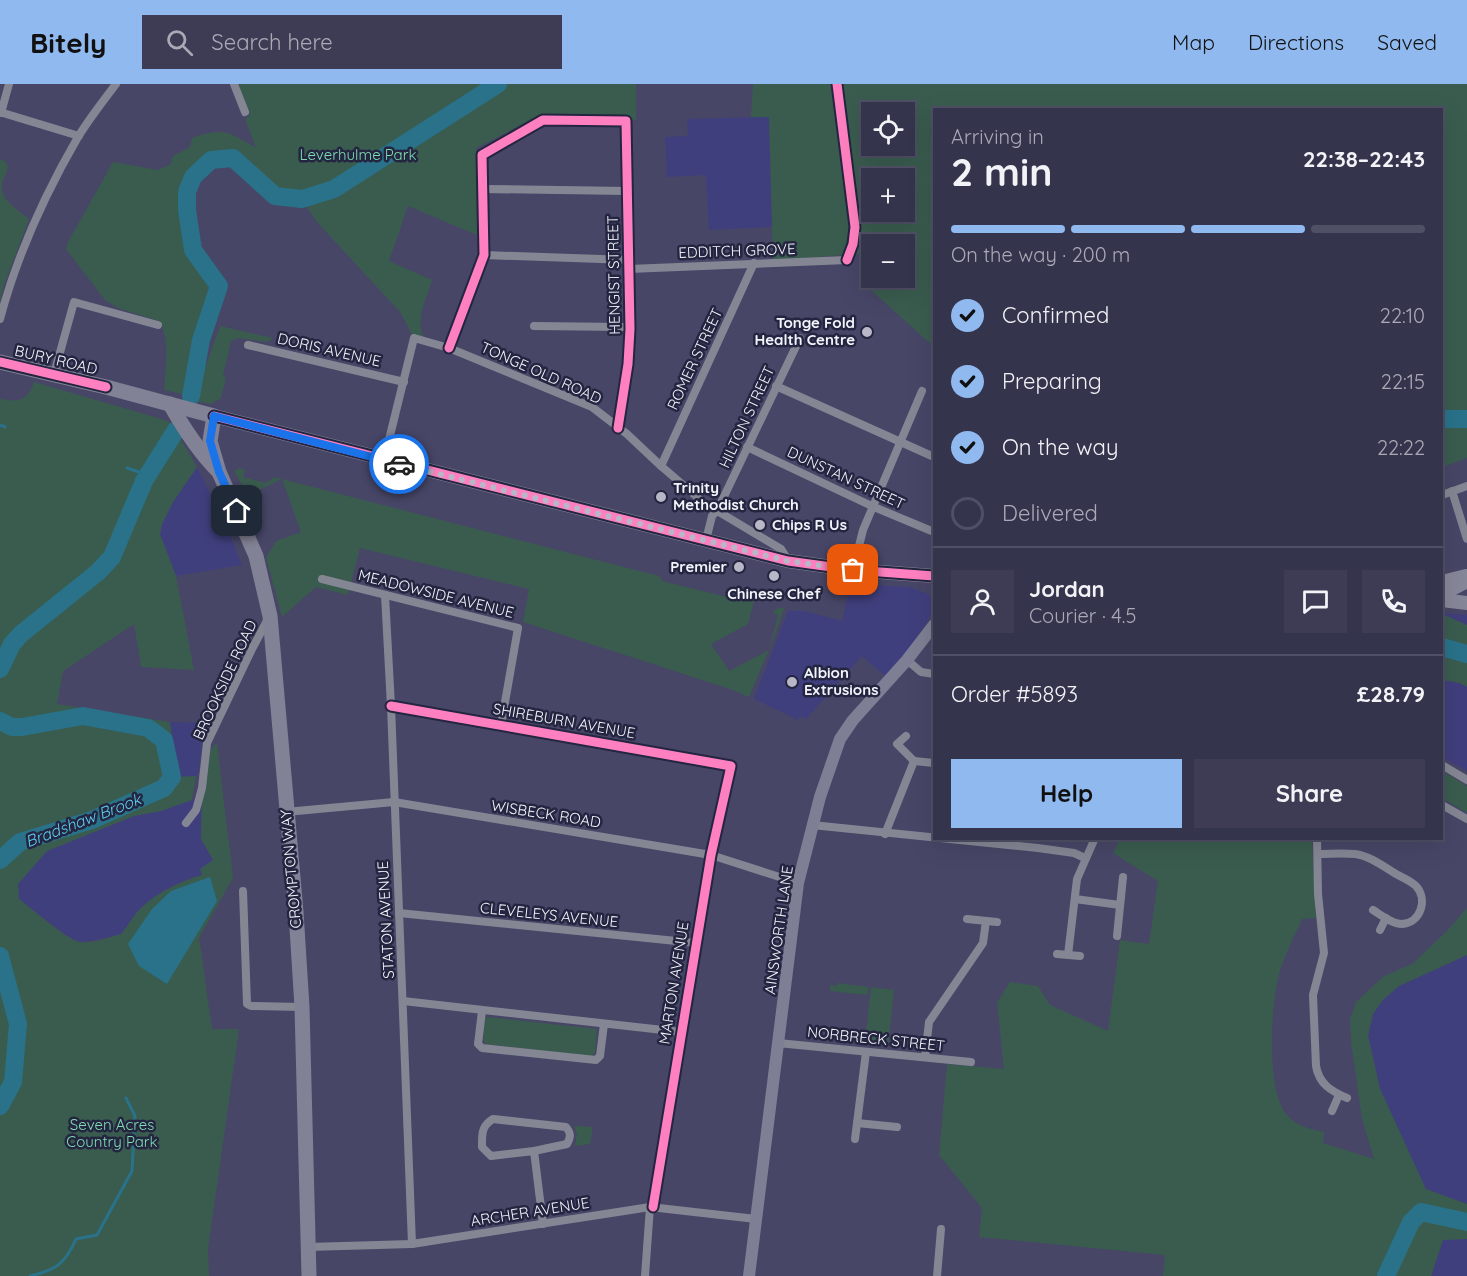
<!DOCTYPE html>
<html lang="en">
<head>
<meta charset="utf-8">
<style>
	:root { --surface:#35344d; --page:#3d3c54; --text:#f1f3f6; --muted:#aaaab6; --line:#4f4f65; --accent:#90b9f0 }
	body { margin:0; font-family:Quicksand,sans-serif; background:var(--page); color:var(--text); height:100vh; display:flex; flex-direction:column; font-size:22px; white-space:nowrap }
	* { box-sizing:border-box; margin:0 }
	p { font-size:20px; color:var(--muted) }
	.icon { flex:none; width:33px; height:33px; fill:none; stroke:currentColor; stroke-width:2; stroke-linecap:round; stroke-linejoin:round }
	.map { position:relative; flex:1; overflow:hidden }
	.drawer { position:absolute; left:933px; top:24px; width:510px; height:732px; display:flex; flex-direction:column; background:var(--surface); border-radius:0px; box-shadow:0 6px 24px #0002,0 0 0 2px var(--line) }
	.drawer>* { flex:none }
	.tools { position:absolute; left:861px; top:18px; display:grid; gap:12px }
	.tools a { display:grid; place-items:center; width:54px; height:54px; border-radius:0px; background:var(--surface); box-shadow:0 6px 24px #0002,0 0 0 2px var(--line); font-size:30px }
	.pin { position:absolute; display:grid; place-items:center; width:51px; height:51px; color:#fff; margin:-26px; border-radius:12px; box-shadow:0 3px 9px #0006 }
	.courier { position:absolute; display:grid; place-items:center; width:60px; height:60px; margin:-30px; border:4px solid #1a73e8; border-radius:50%; background:#fff; color:#222; box-shadow:0 2px 8px #0007 }
	.summary em { font-style:normal; font-weight:700 }
	.summary div { display:flex; flex-direction:column-reverse }
	.summary { display:flex; align-items:center; justify-content:space-between; height:102px; padding:0 18px }
	h1 { font-size:39px; font-weight:700; line-height:45px }
	.bar { display:grid; grid-template-columns:repeat(4,1fr); gap:9px 6px; align-content:center; height:72px; padding:0 18px }
	.bar i { height:8px; border-radius:4px; background:var(--line) }
	.bar .current { background:var(--accent) }
	.bar p { grid-column:span 4 }
	.line { display:flex; align-items:center; gap:15px; padding:0 18px; border-top:2px solid var(--line) }
	.line div { flex:1 }
	.round { display:grid; place-items:center; flex:none; width:63px; height:63px; border-radius:0px; background:var(--page) }
	ol { padding:0 18px; list-style:none }
	li { display:flex; align-items:center; gap:18px; height:66px }
	li p { margin-inline-start:auto }
	li .icon { padding:6px; border-radius:50%; background:var(--accent); color:#111; stroke-width:4 }
	li:last-child { color:var(--muted) }
	li i { width:33px; height:33px; border:3px solid var(--line); border-radius:50% }
	.cta { display:flex; gap:12px; margin-top:auto; padding:12px 18px }
	.cta a { flex:1; height:69px; border-radius:0px; background:var(--accent); color:#111; font-size:24px; font-weight:700; line-height:69px; text-align:center }
	.cta a+a { background:var(--page); color:var(--text) }
	header { display:flex; align-items:center; gap:36px; box-sizing:border-box; height:84px; padding:0 30px; background:var(--accent); color:#111 }
	header strong { font-size:28px }
	nav { display:flex; gap:33px; margin-inline-start:auto; font-size:21px }
	.search { width:420px; height:54px; background:var(--page); display:flex; align-items:center; gap:15px; box-sizing:border-box; padding:0 21px; border-radius:0px; color:var(--muted); font-size:22px }
	.map>svg:first-child { display:block }
	.built { fill:#403f7d }
	.green { fill:#3a5c4f; fill-rule:evenodd }
	.water { fill:#29728a }
	.lines { fill:none; stroke-linecap:round; stroke-linejoin:round }
	.stream { stroke:#29728a; stroke-width:3 }
	.river { stroke:#29728a; stroke-width:18 }
	.street { stroke:#858694; stroke-width:8 }
	.secondary { stroke:#7e7f94; stroke-width:12 }
	.primary { stroke:#87879a; stroke-width:14 }
	.highway { stroke:#828296; stroke-width:15 }
	.cycleway-casing { stroke:#242540; stroke-width:13 }
	.cycleway { stroke:#ff80c0; stroke-width:9 }
	.done { stroke:#b7b7c7; stroke-width:6; stroke-dasharray:0 10.8 }
	.route { stroke:#1a73e8; stroke-width:8 }
	.poi-dot { fill:#b7b7c7; stroke:#242540; stroke-width:2 }
	.labels { text-anchor:middle; stroke-width:5; stroke-linejoin:round; paint-order:stroke }
	.park-label { font-size:15px; fill:#7fdeaf; stroke:#242540 }
	.street-label { font-size:15px; fill:#f3f4fb; stroke:#242540 }
	.poi-label { font-size:15px; font-weight:bold; fill:#f3f4fb; stroke:#242540; text-anchor:start }
	.water-label { font-size:16px; font-style:italic; fill:#5dcff1; stroke:#242540 }
</style>
</head>
<body>
<header>
<strong>Bitely</strong>
<div class="search"><svg class="icon" aria-label="search" viewBox="0 0 24 24"><circle cx="10" cy="10" r="6"/><path d="M15 15l6 6"/></svg>Search here</div>
<nav><a>Map</a><a>Directions</a><a>Saved</a></nav>
</header>
<div class="map">
<svg width="1467" height="1192" viewBox="0 0 1467 1192">
	<rect width="100%" height="100%" fill="#474667"/>
	<g class="built">
		<path d="M769 33 772 143 709 146 706 91 667 93 665 53 688 52 687 35Z"/>
		<path d="M197 383 225 439 242 481 176 492 160 450 162 440 173 418Z"/>
		<path d="M851 499 874 503 877 501 910 503 928 510 931 513 934 522 931 531 910 565 885 592 862 572 806 635 800 632 798 636 754 615 788 527H804L842 537Z"/>
		<path d="M1442 529 1467 531V541L1442 530Z"/>
		<path d="M1442 596 1460 599 1467 603V687L1442 673Z"/>
		<path d="M170 638 206 639V648L202 657 199 687 196 692 177 693Z"/>
		<path d="M202 712 201 755 213 776 202 791 186 796 170 804 141 824 121 851 89 857 79 858 67 852 19 815 18 799 47 767 134 732 161 727Z"/>
		<path d="M1467 871V1120L1426 1106 1380 1005 1368 952 1373 930 1382 916 1399 902Z"/>
		<path d="M1467 1155V1192H1431L1443 1156Z"/>
	</g>
	<g class="green">
		<path d="M238 0H636V36L532 35 476 64 477 151 408 122 389 177 432 196C426 217 413 238 426 257L414 254 400 228 316 137 302 115 275 112 233 74 211 76 193 93 187 108V126L193 165 219 202 201 256 191 312 164 306C165 284 171 257 159 237L118 224 105 216 66 165 68 158 113 78 158 86 170 81 173 72 190 63 192 54C224 43 229 48 256 64L245 35 250 31Z"/>
		<path d="M753 0H1467V374L1445 382 1442 372V26H934V263L863 199 860 170 773 176 769 33H751ZM872 28H904V62H872ZM872 94H904V128H872ZM872 160H904V194H872Z"/>
		<path d="M0 75 5 77 8 82C7 89 3 94 2 101 0 116 18 126 29 135L4 201 0 218Z"/>
		<path d="M220 242 273 254 267 258 239 254 231 257 223 292 226 293 221 314 211 320 199 318 194 315Z"/>
		<path d="M34 298 165 336 171 339 197 383 173 418 162 440 160 450 176 492 194 586 141 583 134 540 63 587 57 620 170 638 177 693 196 692 192 716 161 727 134 732 47 767 18 800 19 815C32 825 66 855 80 858 93 860 109 853 121 850 128 842 134 830 142 823 158 808 181 797 202 791L200 785 213 776 201 755 202 704 206 670 217 659 233 794 199 854 212 945H239L208 1165 209 1192H0V315C19 318 27 318 34 298Z"/>
		<path d="M240 384 245 386 243 393 266 399 274 393 659 492 662 497 747 518 748 516 754 517 748 540 711 560 729 587 769 566 778 531 773 529 774 527 779 524H784C775 555 761 584 749 613L733 606 523 538 529 505 360 464 348 511 316 503 282 533 266 474 276 457 301 448 282 395 257 407 243 403 234 387Z"/>
		<path d="M1442 530 1467 541V603L1460 599 1442 596Z"/>
		<path d="M1442 687 1467 702V729L1442 714Z"/>
		<path d="M1120 755H1312L1316 834 1302 835C1294 854 1282 875 1278 895 1271 925 1266 1008 1287 1031 1296 1042 1310 1045 1324 1048L1323 1059 1374 1075 1362 1035 1351 958 1350 936 1356 918 1384 892 1412 880 1447 847 1467 824V871L1399 902 1383 916 1373 930 1368 951 1380 1005 1426 1105 1467 1120V1155L1443 1156 1431 1192H1163L1165 1171 979 1153 982 1124 939 1071 947 980 1004 985 997 919 1010 898 1038 902 1050 921 1108 947 1120 856 1149 860 1158 797 1113 769Z"/>
		<path d="M837 899 869 903 867 911 830 907V901L837 902Z"/>
		<path d="M871 903 894 906 888 962 865 959Z"/>
		<path d="M487 933 597 945 595 969 591 973 486 960 483 956 485 935Z"/>
		<path d="M574 1042 593 1043 590 1060 575 1062 577 1050Z"/>
	</g>
	<path class="water" d="M210 793 217 817 167 900 139 882 128 860 152 825 171 807Z"/>
	<g class="lines">
		<g class="stream">
			<path d="M0 341 5 343"/>
			<path d="M127 384 148 391"/>
			<path d="M30 1192C56 1186 65 1180 76 1155L97 1151 132 1087 135 1032 126 1014"/>
		</g>
		<g class="river">
			<path d="M191 312 201 256 219 202 193 166 187 126V108L193 93 211 76 233 74 275 112 302 115 334 105 498 0"/>
			<path d="M1442 335H1467"/>
			<path d="M1442 563 1467 570"/>
			<path d="M0 585 12 560 21 550 98 488 112 473 144 397 176 346"/>
			<path d="M0 637 12 643H22L83 632 148 644 164 656 172 693 164 704 92 736 20 758 0 776"/>
			<path d="M0 872 18 940 13 998 0 1022"/>
			<path d="M1386 1192 1411 1138 1421 1128 1467 1138"/>
		</g>
		<g class="street">
			<path d="M234 0 245 28"/>
			<path d="M0 28 79 52"/>
			<path d="M1 29 9 0"/>
			<path d="M483 105 627 107"/>
			<path d="M484 171 629 176"/>
			<path d="M629 185 847 176"/>
			<path d="M0 235C17 171 45 110 78 53 89 35 103 17 116 0"/>
			<path d="M534 242 623 243 630 245"/>
			<path d="M248 261 404 298"/>
			<path d="M449 264 484 171 482 71 543 36 626 37 630 245 628 280 618 344"/>
			<path d="M54 290 74 218 158 241"/>
			<path d="M776 302 934 373"/>
			<path d="M747 363 874 423 934 448"/>
			<path d="M384 376 414 254 449 264 592 323 627 350 661 382 704 419 781 465 788 476"/>
			<path d="M661 382 754 179"/>
			<path d="M1452 407 1467 455"/>
			<path d="M1442 411 1467 402"/>
			<path d="M706 456 712 432 717 427 800 254"/>
			<path d="M853 486 863 446 922 307"/>
			<path d="M322 495 518 544 501 641"/>
			<path d="M385 511 391 622 412 1160"/>
			<path d="M907 576 921 588 934 590"/>
			<path d="M391 622 731 682 711 771 653 1123"/>
			<path d="M906 652 897 660 914 677"/>
			<path d="M914 677 934 679"/>
			<path d="M1442 681 1467 696"/>
			<path d="M1442 721 1467 735"/>
			<path d="M286 728 394 718 711 771 798 799"/>
			<path d="M186 739 196 726 202 704 207 659 252 565 269 533"/>
			<path d="M812 741 1038 764 1074 769 1085 774"/>
			<path d="M885 750 914 677"/>
			<path d="M1317 754 1318 810 1324 869 1313 911 1316 982C1319 1000 1331 1007 1347 1014"/>
			<path d="M1318 770C1329 770 1343 769 1355 770 1370 772 1383 782 1396 790 1402 793 1411 797 1416 802 1428 815 1421 839 1402 840 1392 840 1381 831 1373 826"/>
			<path d="M243 807 247 920 251 922 302 923"/>
			<path d="M1075 815 1120 821"/>
			<path d="M399 829 696 859"/>
			<path d="M967 835 997 838"/>
			<path d="M1380 846 1386 834"/>
			<path d="M1117 852 1123 793"/>
			<path d="M1057 870 1080 872"/>
			<path d="M1068 871 1077 795 1095 754"/>
			<path d="M403 917 681 948"/>
			<path d="M482 927 478 960 482 964 596 976 600 972 604 940"/>
			<path d="M778 959 971 978"/>
			<path d="M925 973 929 938 983 859 986 837"/>
			<path d="M1332 1027 1339 1011"/>
			<path d="M493 1035 566 1043C571 1049 571 1053 567 1060L534 1067 491 1072 482 1063C482 1051 481 1042 493 1035Z"/>
			<path d="M857 1039 897 1043"/>
			<path d="M855 1055 866 968"/>
			<path d="M534 1067 543 1140"/>
			<path d="M308 1163 412 1160 650 1123 756 1135"/>
			<path d="M645 1192 650 1123"/>
			<path d="M937 1192 941 1145"/>
		</g>
		<path class="secondary" d="M749 1192 798 799 820 713 840 655 853 636 907 576 934 541"/>
		<g class="primary">
			<path d="M214 332 788 477 853 486 934 492"/>
			<path d="M1442 498 1466 492"/>
			<path d="M1442 510 1467 497"/>
			<path d="M1442 516 1467 519"/>
		</g>
		<g class="highway">
			<path d="M0 278 106 303 214 332 210 357 219 388 256 472 270 532 296 828 302 923 309 1192"/>
			<path d="M170 320C184 345 199 368 219 388"/>
		</g>
		<g class="cycleway-casing">
			<g id="cycleway">
				<path d="M837 0 855 143 853 160 847 176"/>
				<path d="M449 264 484 171 482 71 543 36 626 37 630 245 628 280 618 344"/>
				<path d="M0 278 106 303"/>
				<path d="M214 332 788 477 853 486 934 492"/>
				<path d="M391 622 731 682 711 771 653 1123"/>
			</g>
		</g>
		<use href="#cycleway" class="cycleway"/>
	</g>
	<g class="lines">
		<path class="done" d="M399 380 788 477 853 486"/>
		<path class="route" d="M237 427 219 388 210 357 214 332 399 380"/>
	</g>
	<g class="poi-dot">
		<circle cx="867" cy="248" r="6"/>
		<circle cx="661" cy="413" r="6"/>
		<circle cx="760" cy="441" r="6"/>
		<circle cx="739" cy="483" r="6"/>
		<circle cx="774" cy="492" r="6"/>
		<circle cx="792" cy="598" r="6"/>
	</g>
	<g class="labels">
		<g class="park-label">
			<text x="358" y="76">Leverhulme Park</text>
			<text x="112" y="1046">Seven Acres<tspan x="112" dy="17">Country Park</tspan></text>
		</g>
		<g class="street-label">
			<text transform="translate(737 167) rotate(-2)" y="5">EDDITCH GROVE</text>
			<text transform="translate(614 191) rotate(-91)" y="5">HENGIST STREET</text>
			<text transform="translate(329 266) rotate(13)" y="5">DORIS AVENUE</text>
			<text transform="translate(695 275) rotate(-65)" y="5">ROMER STREET</text>
			<text transform="translate(56 276) rotate(13)" y="5">BURY ROAD</text>
			<text transform="translate(541 289) rotate(24)" y="5">TONGE OLD ROAD</text>
			<text transform="translate(747 333) rotate(-65)" y="5">HILTON STREET</text>
			<text transform="translate(846 394) rotate(25)" y="5">DUNSTAN STREET</text>
			<text transform="translate(436 510) rotate(14)" y="5">MEADOWSIDE AVENUE</text>
			<text transform="translate(225 596) rotate(-65)" y="5">BROOKSIDE ROAD</text>
			<text transform="translate(564 637) rotate(10)" y="5">SHIREBURN AVENUE</text>
			<text transform="translate(546 730) rotate(9)" y="5">WISBECK ROAD</text>
			<text transform="translate(291 785) rotate(-95)" y="5">CROMPTON WAY</text>
			<text transform="translate(549 831) rotate(6)" y="5">CLEVELEYS AVENUE</text>
			<text transform="translate(386 836) rotate(-93)" y="5">STATON AVENUE</text>
			<text transform="translate(779 846) rotate(-82)" y="5">AINSWORTH LANE</text>
			<text transform="translate(674 899) rotate(-81)" y="5">MARTON AVENUE</text>
			<text transform="translate(876 955) rotate(6)" y="5">NORBRECK STREET</text>
			<text transform="translate(530 1128) rotate(-9)" y="5">ARCHER AVENUE</text>
		</g>
		<g class="poi-label">
			<text x="855" y="244" text-anchor="end">Tonge Fold<tspan x="855" dy="17">Health Centre</tspan></text>
			<text x="673" y="409">Trinity<tspan x="673" dy="17">Methodist Church</tspan></text>
			<text x="772" y="446">Chips R Us</text>
			<text x="727" y="488" text-anchor="end">Premier</text>
			<text x="774" y="515" text-anchor="middle">Chinese Chef</text>
			<text x="804" y="594">Albion<tspan x="804" dy="17">Extrusions</tspan></text>
		</g>
		<g class="water-label">
			<text transform="translate(83 736) rotate(-21)" y="6">Bradshaw Brook</text>
		</g>
	</g>
</svg>
<div class="tools">
<a><svg class="icon" aria-label="locate" viewBox="0 0 24 24"><circle cx="12" cy="12" r="6"/><path d="M12 2v4M12 18v4M2 12h4M18 12h4"/></svg></a>
<a>+</a>
<a>−</a>
</div>
<div class="pin" style="left:853px;top:486px;background:#ea580c"><svg class="icon" aria-label="bag" viewBox="0 0 24 24"><path d="M5 8h14l-1 12H6zM9 8a3 3 0 0 1 6 0"/></svg></div>
<div class="pin" style="left:237px;top:427px;background:#1f2937"><svg class="icon" aria-label="home" viewBox="0 0 24 24"><path d="M3 11l9-7 9 7M6 9v11h12V9"/></svg></div>
<div class="courier" style="left:399px;top:380px"><svg class="icon" aria-label="car" viewBox="0 0 24 24"><path d="M5 17H2v-5l4-1 3-4h7l3 4 3 1v5h-3M9 17h6M6 11h13"/><circle cx="7" cy="17" r="2"/><circle cx="17" cy="17" r="2"/></svg></div>
<section class="drawer">
<div class="summary"><div><h1>2 min</h1><p>Arriving in</p></div><em>22:38–22:43</em></div>
<div class="bar"><i class="current"></i><i class="current"></i><i class="current"></i><i></i><p>On the way · 200 m</p></div>
<ol>
<li><svg class="icon" aria-label="check" viewBox="0 0 24 24"><path d="M5 12l5 5 9-10"/></svg>Confirmed<p>22:10</p></li>
<li><svg class="icon" aria-label="check" viewBox="0 0 24 24"><path d="M5 12l5 5 9-10"/></svg>Preparing<p>22:15</p></li>
<li><svg class="icon" aria-label="check" viewBox="0 0 24 24"><path d="M5 12l5 5 9-10"/></svg>On the way<p>22:22</p></li>
<li><i></i>Delivered</li>
</ol>
<div class="line" style="height:108px"><a class="round"><svg class="icon" aria-label="person" viewBox="0 0 24 24"><circle cx="12" cy="8" r="4"/><path d="M4 21q1-7 8-7t8 7"/></svg></a><div><b>Jordan</b><p>Courier · 4.5</p></div><a class="round"><svg class="icon" aria-label="chat" viewBox="0 0 24 24"><path d="M4 5h16v11H9l-5 4z"/></svg></a><a class="round"><svg class="icon" aria-label="phone" viewBox="0 0 24 24"><path d="M5 4h4l2 5-3 2q2 4 5 5l2-3 5 2v4C11 20 4 13 5 4z"/></svg></a></div>
<div class="line" style="height:78px"><div>Order #5893</div><b>£28.79</b></div>
<div class="cta"><a>Help</a><a>Share</a></div>
</section>
</div>
</body>
</html>
